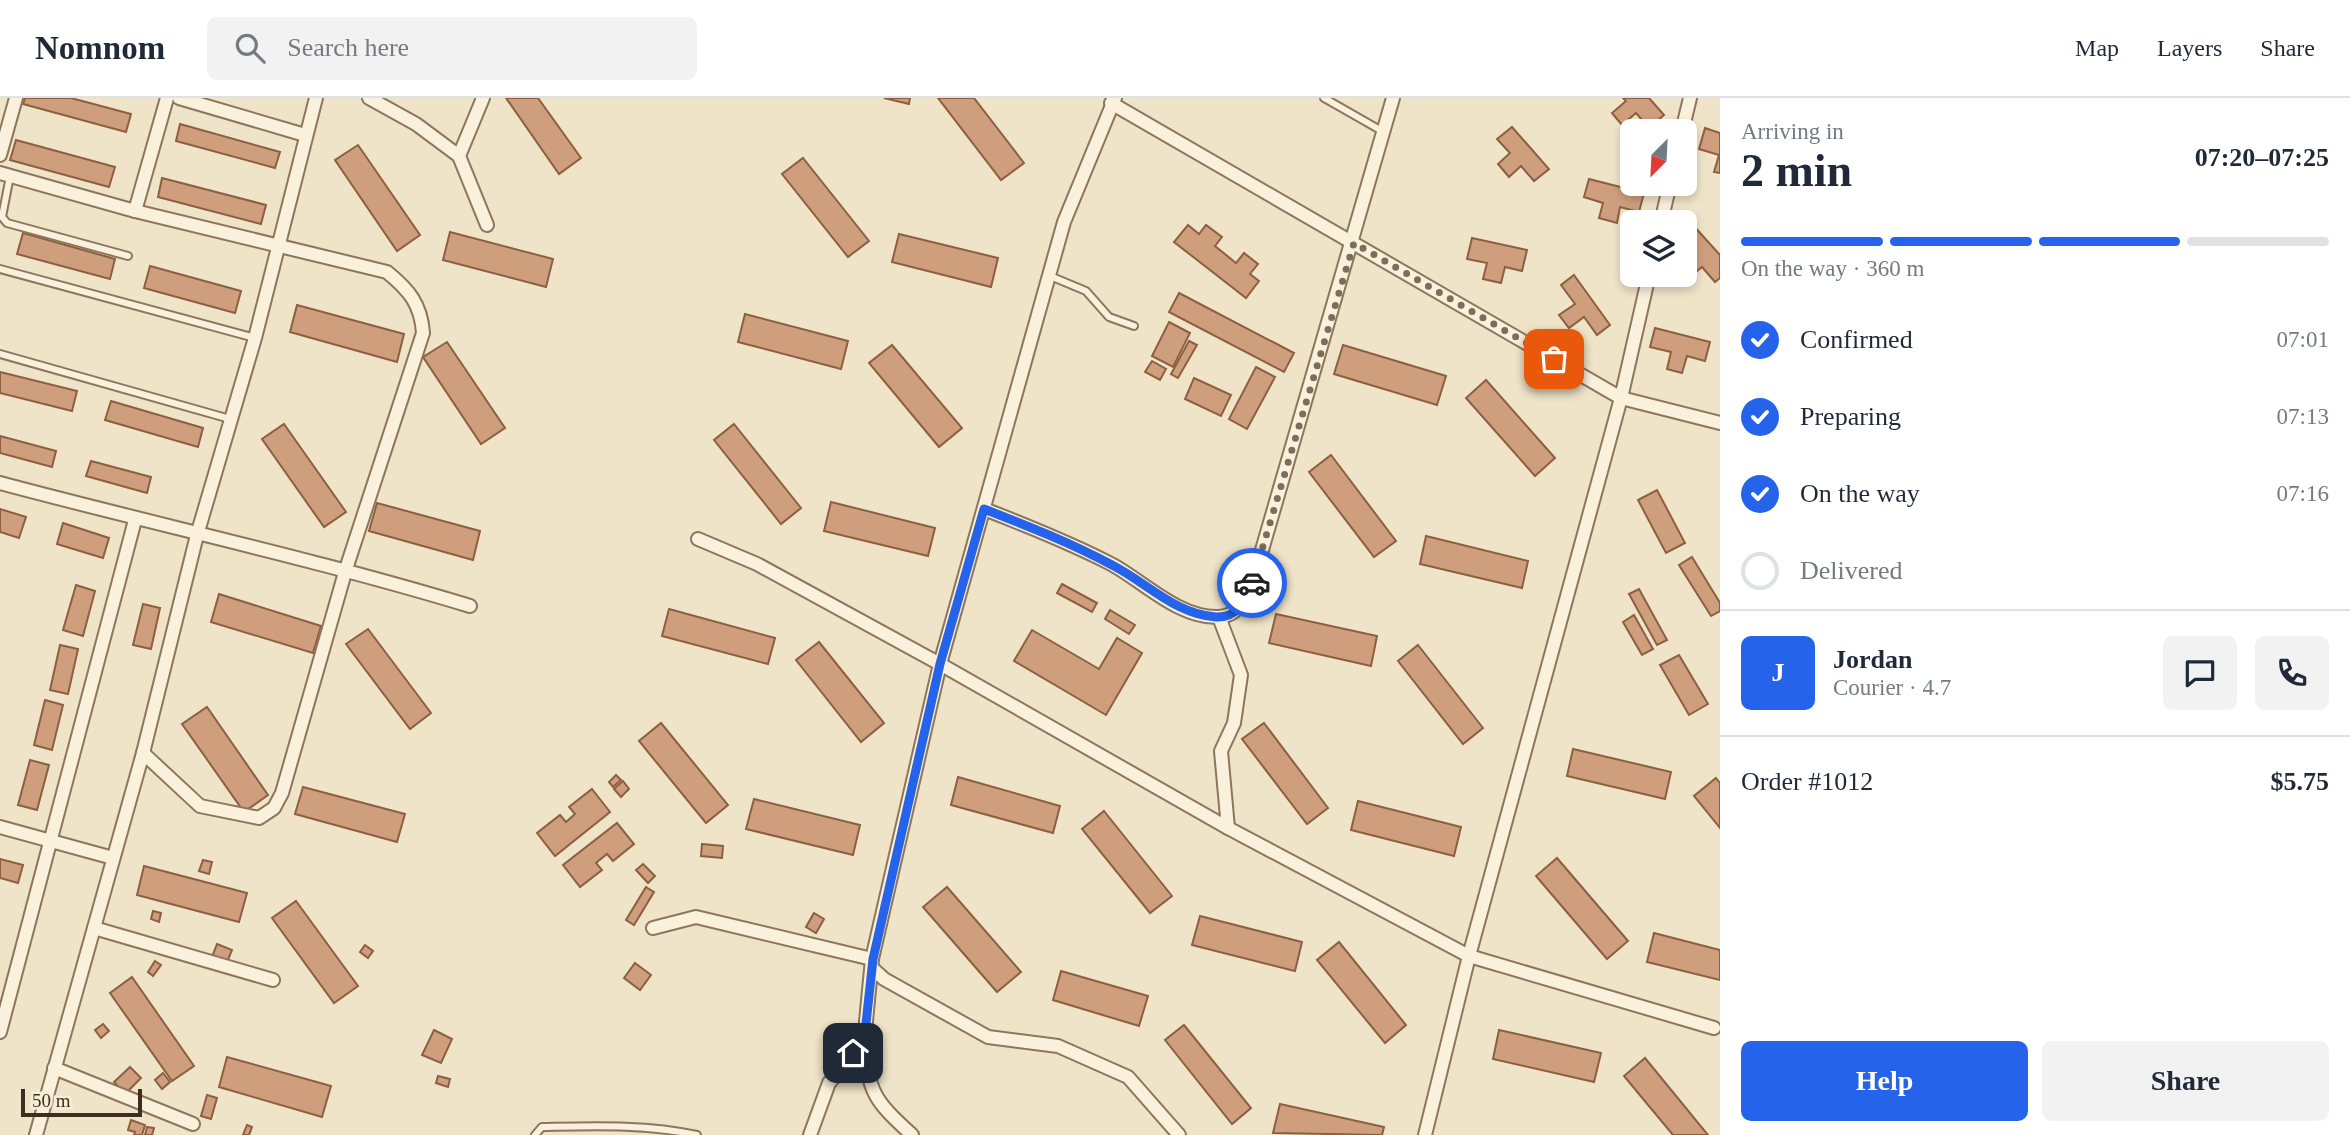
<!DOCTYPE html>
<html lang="en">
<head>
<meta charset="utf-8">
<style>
	:root { --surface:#fff; --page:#f2f2f3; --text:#1f2937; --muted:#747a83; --line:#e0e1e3; --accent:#2563eb }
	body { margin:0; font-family:Georgia,serif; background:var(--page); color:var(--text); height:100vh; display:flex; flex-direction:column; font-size:26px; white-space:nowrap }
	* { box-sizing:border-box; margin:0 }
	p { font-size:23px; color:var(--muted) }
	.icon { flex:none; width:38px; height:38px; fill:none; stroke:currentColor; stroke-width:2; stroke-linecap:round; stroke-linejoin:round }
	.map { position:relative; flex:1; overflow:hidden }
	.details { display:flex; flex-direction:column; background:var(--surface); width:630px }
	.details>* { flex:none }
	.needle { width:46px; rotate:204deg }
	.buttons { position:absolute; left:1620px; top:21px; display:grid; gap:14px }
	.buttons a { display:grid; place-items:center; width:77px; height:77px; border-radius:10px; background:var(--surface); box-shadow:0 4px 10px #0003; font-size:35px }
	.scale { position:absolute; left:21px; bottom:18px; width:121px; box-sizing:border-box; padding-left:7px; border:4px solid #3d2e20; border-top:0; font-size:19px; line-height:24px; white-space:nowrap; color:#3d2e20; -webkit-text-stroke:5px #f7eed8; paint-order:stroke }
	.pin { position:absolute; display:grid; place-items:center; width:60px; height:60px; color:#fff; margin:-30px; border-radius:14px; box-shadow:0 4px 10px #0006 }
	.courier { position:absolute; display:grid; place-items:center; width:70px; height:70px; margin:-35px; border:5px solid #2563eb; border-radius:50%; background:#fff; color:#222; box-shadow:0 2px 9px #0007 }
	.headline em { font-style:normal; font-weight:700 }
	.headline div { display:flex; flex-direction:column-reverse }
	.headline { display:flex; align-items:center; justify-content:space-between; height:119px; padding:0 21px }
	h1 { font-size:46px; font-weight:700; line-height:52px }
	.bar { display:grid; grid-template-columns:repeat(4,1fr); gap:10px 7px; align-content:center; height:84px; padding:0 21px }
	.bar i { height:9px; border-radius:5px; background:var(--line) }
	.bar .selected { background:var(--accent) }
	.bar p { grid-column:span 4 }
	.line { display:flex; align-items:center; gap:18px; padding:0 21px; border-top:2px solid var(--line) }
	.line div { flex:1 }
	.round { display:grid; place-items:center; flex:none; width:74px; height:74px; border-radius:10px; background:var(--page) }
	ol { padding:0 21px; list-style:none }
	li { display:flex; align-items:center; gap:21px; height:77px }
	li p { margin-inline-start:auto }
	li .icon { padding:7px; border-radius:50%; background:var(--accent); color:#fff; stroke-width:4 }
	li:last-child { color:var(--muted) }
	li i { width:38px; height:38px; border:4px solid var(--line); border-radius:50% }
	.action { display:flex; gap:14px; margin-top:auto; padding:14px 21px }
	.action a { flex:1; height:80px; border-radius:10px; background:var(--accent); color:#fff; font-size:28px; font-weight:700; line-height:80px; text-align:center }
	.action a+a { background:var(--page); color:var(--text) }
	header { display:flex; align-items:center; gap:42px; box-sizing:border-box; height:98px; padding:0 35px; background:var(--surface); border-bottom:2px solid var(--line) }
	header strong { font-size:33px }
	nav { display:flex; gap:38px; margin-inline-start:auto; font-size:24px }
	.search { width:490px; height:63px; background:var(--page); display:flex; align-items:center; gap:18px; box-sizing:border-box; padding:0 24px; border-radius:10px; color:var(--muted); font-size:26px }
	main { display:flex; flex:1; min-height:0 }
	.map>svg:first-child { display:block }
	.building { fill:#cf9f7d; stroke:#8d5f41; stroke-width:2 }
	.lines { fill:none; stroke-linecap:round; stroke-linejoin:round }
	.lane-casing { stroke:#8d765c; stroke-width:10 }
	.street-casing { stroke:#8d765c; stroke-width:16 }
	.lane { stroke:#faf1dc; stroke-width:6 }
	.street { stroke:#faf1dc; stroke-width:12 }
	.done { stroke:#7c6e5b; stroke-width:7; stroke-dasharray:0 12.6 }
	.route { stroke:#2563eb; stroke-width:9 }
</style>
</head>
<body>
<header>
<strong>Nomnom</strong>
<div class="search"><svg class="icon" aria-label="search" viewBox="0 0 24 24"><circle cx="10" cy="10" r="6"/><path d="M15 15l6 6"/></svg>Search here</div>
<nav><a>Map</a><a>Layers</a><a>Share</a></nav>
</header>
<main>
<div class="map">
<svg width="1720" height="1037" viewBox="0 0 1720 1037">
	<rect width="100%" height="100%" fill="#f0e4c8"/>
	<g class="building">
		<path d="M25 0H71L131 16 126 34 23 6Z"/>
		<path d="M506 0H538L581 60 559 76Z"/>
		<path d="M884 0H910L909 6Z"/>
		<path d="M938 0H974L1024 65 1001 82Z"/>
		<path d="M1623 0H1649L1664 17 1649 30 1636 15 1622 27 1612 15 1626 3Z"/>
		<path d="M180 26 280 54 275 70 176 43Z"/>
		<path d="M1512 29 1549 71 1534 83 1521 68 1509 79 1498 66 1510 55 1497 41Z"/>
		<path d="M1705 30 1720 35V75L1714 74 1719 57 1699 51Z"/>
		<path d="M16 42 115 69 109 89 10 62Z"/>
		<path d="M358 47 420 137 397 153 335 62Z"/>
		<path d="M803 60 869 143 848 159 782 76Z"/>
		<path d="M162 80 266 107 261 126 158 99Z"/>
		<path d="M1589 81 1644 95 1639 114 1620 109 1617 125 1599 120 1603 105 1584 99Z"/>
		<path d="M1692 126 1720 157V180L1715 184 1702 169 1690 179 1685 174V159L1690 155 1685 150V132Z"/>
		<path d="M1188 127 1199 136 1206 127 1222 139 1215 148 1236 165 1244 155 1258 166 1250 176 1259 183 1246 200 1174 144Z"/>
		<path d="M450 134 553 161 546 189 443 162Z"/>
		<path d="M23 135 115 161 110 181 17 156Z"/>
		<path d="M899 136 998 160 991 189 892 164Z"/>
		<path d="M1472 140 1527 152 1522 173 1505 169 1501 185 1483 181 1487 165 1467 161Z"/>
		<path d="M150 168 241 193 235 215 144 190Z"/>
		<path d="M1574 177 1610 227 1597 237 1584 219 1569 230 1559 217 1575 206 1561 187Z"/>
		<path d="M1179 195 1294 255 1284 274 1169 214Z"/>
		<path d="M297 207 404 236 397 264 290 234Z"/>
		<path d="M745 216 848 243 841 271 738 244Z"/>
		<path d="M1169 224 1190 235 1173 269 1152 258Z"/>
		<path d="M1655 230 1710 244 1705 263 1687 258 1682 275 1667 271 1671 254 1650 249Z"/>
		<path d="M1189 243 1197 247 1178 280 1171 276Z"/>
		<path d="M447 244 505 330 481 346 423 259Z"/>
		<path d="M892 247 962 330 939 349 869 265Z"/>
		<path d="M1343 247 1446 278 1437 307 1334 276Z"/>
		<path d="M1152 263 1166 271 1160 282 1145 274Z"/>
		<path d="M1256 269 1275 279 1247 331 1229 321Z"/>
		<path d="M0 274 77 293 72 313 0 295Z"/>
		<path d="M1194 280 1231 297 1221 318 1185 301Z"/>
		<path d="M1486 282 1555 360 1535 378 1466 300Z"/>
		<path d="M111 303 203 330 198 349 105 322Z"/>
		<path d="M284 326 346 414 324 429 262 341Z"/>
		<path d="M734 326 801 410 781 426 714 342Z"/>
		<path d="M0 338 56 353 52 369 0 355Z"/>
		<path d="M1331 357 1396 443 1374 459 1309 374Z"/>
		<path d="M91 363 151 379 147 395 86 378Z"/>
		<path d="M1657 392 1685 445 1666 455 1638 402Z"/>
		<path d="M831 404 935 430 928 458 824 433Z"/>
		<path d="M377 405 480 433 473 462 369 433Z"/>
		<path d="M0 411 26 419 19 440 0 434Z"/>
		<path d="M63 425 109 440 103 460 57 446Z"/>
		<path d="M1426 438 1528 463 1522 490 1420 466Z"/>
		<path d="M1692 459 1720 505V513L1711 518 1679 467Z"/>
		<path d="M1062 486 1097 505 1092 514 1057 495Z"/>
		<path d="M76 487 95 493 83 538 63 532Z"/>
		<path d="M1639 491 1667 542 1657 547 1629 496Z"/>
		<path d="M219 496 321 528 313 555 211 524Z"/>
		<path d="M143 506 160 510 151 551 133 547Z"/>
		<path d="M669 511 775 540 768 566 662 538Z"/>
		<path d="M1110 512 1135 527 1129 536 1105 521Z"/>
		<path d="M1276 516 1377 538 1371 568 1269 545Z"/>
		<path d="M1634 517 1653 551 1642 557 1623 524Z"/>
		<path d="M368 531 431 615 410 631 346 546Z"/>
		<path d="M1032 532 1099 571 1117 540 1142 555 1106 617 1014 563Z"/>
		<path d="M819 544 884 625 861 644 796 562Z"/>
		<path d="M60 547 78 551 68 596 50 592Z"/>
		<path d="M1418 547 1483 630 1463 646 1398 563Z"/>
		<path d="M1679 557 1708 606 1689 617 1660 567Z"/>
		<path d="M45 602 63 607 52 652 34 647Z"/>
		<path d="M207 609 268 697 244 714 182 626Z"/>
		<path d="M661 625 728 707 706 725 639 643Z"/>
		<path d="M1264 625 1328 710 1307 726 1242 641Z"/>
		<path d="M1573 651 1671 674 1665 701 1567 678Z"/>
		<path d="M30 662 49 667 37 712 18 707Z"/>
		<path d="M616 677 621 682 613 689 609 684Z"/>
		<path d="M958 679 1060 708 1053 735 951 707Z"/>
		<path d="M1716 680 1720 685V730L1694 698Z"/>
		<path d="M623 683 629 691 621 699 614 691Z"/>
		<path d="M303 689 405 716 397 744 295 716Z"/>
		<path d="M592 691 610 714 555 758 537 735 560 717 566 724 575 716 569 709Z"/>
		<path d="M754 701 860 727 853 757 746 731Z"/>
		<path d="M1358 703 1461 729 1454 758 1351 732Z"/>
		<path d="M1104 713 1172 798 1150 815 1082 731Z"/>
		<path d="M617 725 634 746 613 763 607 756 596 765 602 772 580 789 563 767Z"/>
		<path d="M702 746 723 748 722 760 701 758Z"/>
		<path d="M1557 760 1628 843 1607 861 1536 778Z"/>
		<path d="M0 761 23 767 18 785 0 780Z"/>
		<path d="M203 762 212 764 209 776 199 773Z"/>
		<path d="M643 766 655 778 648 785 636 772Z"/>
		<path d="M144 768 247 795 239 824 137 797Z"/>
		<path d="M646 789 654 794 634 827 626 822Z"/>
		<path d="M947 789 1021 874 997 894 923 809Z"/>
		<path d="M296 803 358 888 334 905 272 820Z"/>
		<path d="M153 813 161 815 159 824 151 821Z"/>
		<path d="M814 815 824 821 816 835 806 829Z"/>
		<path d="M1200 818 1302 844 1295 873 1192 847Z"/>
		<path d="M1654 835 1720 852V882L1647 864Z"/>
		<path d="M1339 844 1406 927 1385 945 1317 862Z"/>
		<path d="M217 846 232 852 227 864 212 859Z"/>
		<path d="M365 847 373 853 368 860 360 854Z"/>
		<path d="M155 863 161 867 153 878 148 874Z"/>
		<path d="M635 865 651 877 640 892 624 880Z"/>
		<path d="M1061 873 1148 898 1139 928 1053 902Z"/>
		<path d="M132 879 194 968 172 983 110 895Z"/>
		<path d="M103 926 109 933 101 940 95 932Z"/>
		<path d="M1184 927 1251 1010 1232 1026 1165 942Z"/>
		<path d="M434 932 452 941 441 965 422 957Z"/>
		<path d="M1499 932 1601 955 1594 984 1493 961Z"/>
		<path d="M227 959 331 988 322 1019 219 989Z"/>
		<path d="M1645 960 1708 1037H1673L1624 978Z"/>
		<path d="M130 969 141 980 125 996 114 984Z"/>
		<path d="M163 975 170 984 162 991 155 982Z"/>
		<path d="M438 978 450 981 448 989 436 985Z"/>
		<path d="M207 997 217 1000 211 1021 201 1018Z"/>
		<path d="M1280 1006 1384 1029 1382 1037 1273 1035Z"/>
		<path d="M131 1022 145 1027 142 1037H134L135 1034 128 1032Z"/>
		<path d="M247 1027 252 1029 249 1037H243Z"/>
		<path d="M147 1029 154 1030 152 1037H145Z"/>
	</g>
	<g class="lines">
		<g class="lane-casing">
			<g id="lane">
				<path d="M1324 0 1382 33"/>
				<path d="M10 78 2 119 7 125 128 158"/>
				<path d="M0 171 255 240"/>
				<path d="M1050 178 1086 193 1109 219 1134 228"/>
				<path d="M0 256 230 321"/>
				<path d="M535 1037 542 1029C595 1028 646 1026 697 1037"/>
			</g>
		</g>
		<g class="street-casing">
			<g id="street">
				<path d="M179 0 305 37"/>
				<path d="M369 0 416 26 459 58 487 127"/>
				<path d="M1111 5 1621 300 1720 325"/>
				<path d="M1682 33 1690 0"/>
				<path d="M0 57 16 0"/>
				<path d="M459 58 483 0"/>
				<path d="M0 75 135 113 387 174C409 192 421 206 423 235L346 471 282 695 274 710 259 720 200 708 143 655"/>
				<path d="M135 113 167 0"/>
				<path d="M1661 124 1670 86"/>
				<path d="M0 385C157 427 315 461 470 508"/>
				<path d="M984 411C1028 428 1071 445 1113 467 1145 485 1179 520 1218 519 1239 518 1246 500 1253 483L1393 0"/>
				<path d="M698 441 757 466 940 566 1228 730 1469 858 1714 930"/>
				<path d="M1219 519 1241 577 1234 625 1221 653 1228 730"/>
				<path d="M0 729 113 760"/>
				<path d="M94 830 273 882"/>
				<path d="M653 830 696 819 872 861"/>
				<path d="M872 870 884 881 988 939 1058 948 1128 979 1179 1037"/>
				<path d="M0 934 135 422"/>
				<path d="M864 944C869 996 874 1002 912 1037"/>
				<path d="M54 970 193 1026"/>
				<path d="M36 1037 143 655 197 437 255 240 316 0"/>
				<path d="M810 1037 829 985 864 944 872 861 940 566 1064 124 1115 0"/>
				<path d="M1425 1037 1469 858 1621 300 1649 177"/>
			</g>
		</g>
		<use href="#lane" class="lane"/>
		<use href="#street" class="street"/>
	</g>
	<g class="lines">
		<path class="done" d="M1252 485 1354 145 1554 261"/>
		<path class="route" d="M853 955 864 944 873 861 940 566 984 411C1028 428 1071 445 1112 467 1146 484 1176 517 1216 519 1238 520 1245 502 1252 485"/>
	</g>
</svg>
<div class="buttons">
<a><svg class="needle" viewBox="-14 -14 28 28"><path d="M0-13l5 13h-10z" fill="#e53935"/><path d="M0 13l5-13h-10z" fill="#747a83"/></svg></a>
<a><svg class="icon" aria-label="layers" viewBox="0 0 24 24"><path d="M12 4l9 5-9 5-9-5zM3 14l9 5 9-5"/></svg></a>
</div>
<div class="scale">50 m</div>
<div class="pin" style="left:1554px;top:261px;background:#ea580c"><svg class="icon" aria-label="bag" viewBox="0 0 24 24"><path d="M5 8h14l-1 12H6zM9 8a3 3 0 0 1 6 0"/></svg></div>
<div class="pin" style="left:853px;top:955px;background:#1f2937"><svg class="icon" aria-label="home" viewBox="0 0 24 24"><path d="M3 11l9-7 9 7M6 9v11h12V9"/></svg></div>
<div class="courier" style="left:1252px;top:485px"><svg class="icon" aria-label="car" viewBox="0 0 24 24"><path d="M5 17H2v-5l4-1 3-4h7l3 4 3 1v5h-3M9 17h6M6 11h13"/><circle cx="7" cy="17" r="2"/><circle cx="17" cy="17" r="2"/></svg></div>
</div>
<section class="details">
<div class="headline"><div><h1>2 min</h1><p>Arriving in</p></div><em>07:20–07:25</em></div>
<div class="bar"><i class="selected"></i><i class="selected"></i><i class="selected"></i><i></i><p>On the way · 360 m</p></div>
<ol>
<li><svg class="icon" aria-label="check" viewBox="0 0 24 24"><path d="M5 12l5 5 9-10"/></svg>Confirmed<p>07:01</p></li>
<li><svg class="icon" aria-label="check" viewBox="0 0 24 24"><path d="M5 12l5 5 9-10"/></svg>Preparing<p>07:13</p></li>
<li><svg class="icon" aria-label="check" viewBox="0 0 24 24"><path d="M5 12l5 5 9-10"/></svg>On the way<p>07:16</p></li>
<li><i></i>Delivered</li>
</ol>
<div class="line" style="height:126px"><b class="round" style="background:var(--accent);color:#fff">J</b><div><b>Jordan</b><p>Courier · 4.7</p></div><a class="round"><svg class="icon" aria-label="chat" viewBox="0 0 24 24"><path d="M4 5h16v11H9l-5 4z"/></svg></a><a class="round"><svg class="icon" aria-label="phone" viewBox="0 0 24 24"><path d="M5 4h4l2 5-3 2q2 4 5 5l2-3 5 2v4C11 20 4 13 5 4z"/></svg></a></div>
<div class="line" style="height:91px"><div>Order #1012</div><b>$5.75</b></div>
<div class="action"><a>Help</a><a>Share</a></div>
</section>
</main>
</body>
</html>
